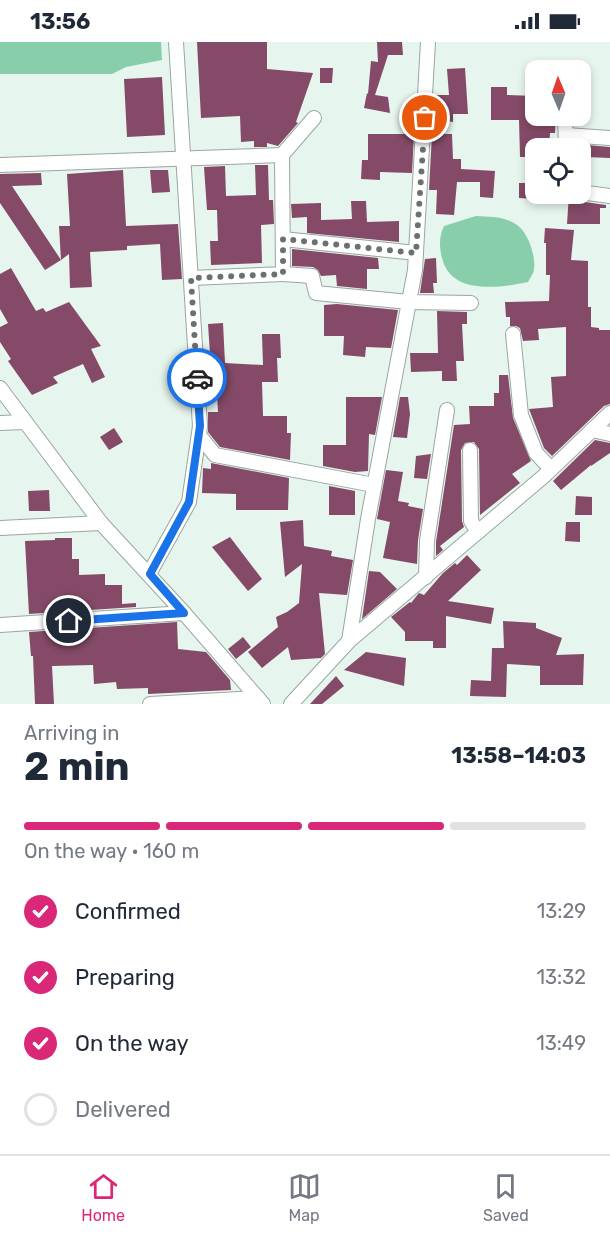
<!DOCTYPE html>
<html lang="en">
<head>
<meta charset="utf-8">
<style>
	:root { --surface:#fff; --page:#f6f6f7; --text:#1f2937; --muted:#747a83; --line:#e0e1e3; --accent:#db2777 }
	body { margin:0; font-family:Rubik,sans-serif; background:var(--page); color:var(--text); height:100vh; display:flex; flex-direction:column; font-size:22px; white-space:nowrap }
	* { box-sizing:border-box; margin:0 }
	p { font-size:20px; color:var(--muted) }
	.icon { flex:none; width:33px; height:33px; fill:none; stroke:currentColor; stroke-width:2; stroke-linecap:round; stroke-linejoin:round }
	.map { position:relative; height:662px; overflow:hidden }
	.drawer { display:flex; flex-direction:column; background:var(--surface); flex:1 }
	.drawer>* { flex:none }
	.needle { width:39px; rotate:358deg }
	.tools { position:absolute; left:525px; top:18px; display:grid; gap:12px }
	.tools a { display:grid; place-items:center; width:66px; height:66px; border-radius:12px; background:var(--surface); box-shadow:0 3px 9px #0003; font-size:30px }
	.pin { position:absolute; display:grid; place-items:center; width:51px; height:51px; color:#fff; margin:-26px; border:3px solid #fff; border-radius:50%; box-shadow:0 2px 6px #0007 }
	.courier { position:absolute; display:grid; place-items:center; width:60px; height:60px; margin:-30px; border:4px solid #1a73e8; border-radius:50%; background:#fff; color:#222; box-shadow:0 2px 8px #0007 }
	.headline em { font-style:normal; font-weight:700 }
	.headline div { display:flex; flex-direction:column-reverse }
	.headline { display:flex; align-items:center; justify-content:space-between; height:102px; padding:0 24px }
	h1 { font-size:39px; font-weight:700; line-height:45px }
	.bar { display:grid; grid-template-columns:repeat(4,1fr); gap:9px 6px; align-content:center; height:72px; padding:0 24px }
	.bar i { height:8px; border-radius:4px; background:var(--line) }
	.bar .selected { background:var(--accent) }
	.bar p { grid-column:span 4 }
	ol { padding:0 24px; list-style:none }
	li { display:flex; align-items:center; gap:18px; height:66px }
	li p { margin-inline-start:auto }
	li .icon { padding:6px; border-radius:50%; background:var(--accent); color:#fff; stroke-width:4 }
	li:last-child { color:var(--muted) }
	li i { width:33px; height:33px; border:3px solid var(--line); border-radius:50% }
	.status { display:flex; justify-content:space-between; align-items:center; height:42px; padding:0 30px; background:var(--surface); direction:ltr }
	.status svg { height:16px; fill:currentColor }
	.dock { display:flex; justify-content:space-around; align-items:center; height:84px; border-top:2px solid var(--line); background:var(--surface); font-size:16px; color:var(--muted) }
	.dock a { display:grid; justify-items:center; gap:3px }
	.dock .selected { color:var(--accent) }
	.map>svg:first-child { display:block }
	.water { fill:#88ceab }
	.building { fill:#844a67 }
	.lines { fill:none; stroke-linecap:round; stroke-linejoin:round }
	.minor-casing { stroke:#99a79f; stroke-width:16 }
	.minor { stroke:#fff; stroke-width:14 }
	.done { stroke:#69726e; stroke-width:6; stroke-dasharray:0 10.8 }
	.route { stroke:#1a73e8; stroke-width:8 }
</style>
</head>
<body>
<div class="status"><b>13:56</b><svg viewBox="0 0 49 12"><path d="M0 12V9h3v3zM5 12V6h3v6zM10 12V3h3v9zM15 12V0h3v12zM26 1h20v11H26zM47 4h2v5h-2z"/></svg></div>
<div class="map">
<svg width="610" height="662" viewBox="0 0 610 662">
	<rect width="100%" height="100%" fill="#e6f5ed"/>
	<g class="water">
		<path d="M0 0H161L162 18 126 25 112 32H0Z"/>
		<path d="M476 174C489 175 502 174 514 181 527 187 536 213 534 227 534 231 530 236 528 240 498 246 451 253 442 216 439 204 439 195 444 184Z"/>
	</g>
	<g class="building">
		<path d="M197 0H267V27L313 31 296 80 298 81 278 104 267 101V105H254V99L241 100 240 74 201 76Z"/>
		<path d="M377 0H402L403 13H388L375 53 388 55 390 71 364 66 367 51 368 52 371 19 378 20Z"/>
		<path d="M320 26H333L332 41H320Z"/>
		<path d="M465 26 468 72H453V80L433 77 434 53H449L447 27Z"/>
		<path d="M162 35 165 93 127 95 124 37Z"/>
		<path d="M491 45H507V53L535 54 534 74H556L555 91H550L549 106H536V115H520L519 78H491Z"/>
		<path d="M368 92H414L412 131 380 130V138L361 137 362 118H368Z"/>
		<path d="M432 92H452L453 117H461V127L495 129 493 156 480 155V140H457L454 173 436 172 437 148H429Z"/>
		<path d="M587 103 610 105V116L586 115Z"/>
		<path d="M255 123H268L269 158H273L274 182 261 183 262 221 211 223 210 199H218L217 168H207L204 125 225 124 226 154 256 153Z"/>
		<path d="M123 128 126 184 178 182 182 237 162 238 160 202 127 204V208L90 210 92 245 70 246 69 212 61 218 59 184H70L67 132Z"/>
		<path d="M150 128H168L170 150 152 151Z"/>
		<path d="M41 131 42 143 12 144 61 218 45 228 0 161V132Z"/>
		<path d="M519 141H536V157L519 156Z"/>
		<path d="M569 152H571L574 157 578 159 606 163V166H600V182H567Z"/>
		<path d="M351 159H366L367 180 399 179V200L307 191V175L292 176 291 162 321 161V178L352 177Z"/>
		<path d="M545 186 574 188 571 218 588 219V265H591V285L599 286V288H610V362L604 364 552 414 544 406 529 367 553 365 551 335 566 334V285L538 287 539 298 523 299 520 286 516 284H510V275H506L505 260 549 259 550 233H546V201H544Z"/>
		<path d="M292 207 378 216 379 227H367V247L337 244 336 233 321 234 318 228 313 225 292 224Z"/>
		<path d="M436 216 437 241H433L434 251H420L425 217Z"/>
		<path d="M11 226 36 269 43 266 46 270 69 260 101 304 91 307 105 335 92 341 83 322 53 335 58 341 32 353 8 319 11 317 0 300V285L8 281 0 267V232Z"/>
		<path d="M337 262 398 268 391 306 366 305 365 315 343 313 344 294H324V263Z"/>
		<path d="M437 269 467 270V282H462L464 319H456L457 339H442V329L411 330 410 311H438Z"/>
		<path d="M223 281 225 321 263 323 262 292H280L281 316H277L278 340H262L263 374H287V391H291L290 418 220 405 208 390V370H218L216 335H207V312H210L208 282Z"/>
		<path d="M499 333H508L513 376 531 419 512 432 520 441 480 473 479 407 474 400 465 401 461 408 462 479 464 485 440 504 443 508 436 514V500L454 383 470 382 469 364H494V351H499Z"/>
		<path d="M346 355H382L375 393 369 392 368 429 355 430 323 424V403H346Z"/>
		<path d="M400 355H408L410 372 407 396 393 395Z"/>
		<path d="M114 386 123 400 109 408 100 395Z"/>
		<path d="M595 398 610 401V411L591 424V423L561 448 553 439Z"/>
		<path d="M431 412 427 437 414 436 416 414Z"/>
		<path d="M211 421 289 436 288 468H236V452L202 451 203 426 211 427Z"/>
		<path d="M386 428 403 430 398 459 409 461 408 464 423 467 418 498 417 522 383 516 390 480 377 477Z"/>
		<path d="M329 444 355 449V473H329Z"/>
		<path d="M49 448 50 469H29L28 449Z"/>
		<path d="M576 454 592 455V473H575Z"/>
		<path d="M303 478 304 504 332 509 331 514 353 518 347 553 319 551 325 612 321 616 291 618 288 605 262 626 248 610 278 585 276 575 287 570 299 561 302 522 285 535 280 480Z"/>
		<path d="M566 480H580V500L565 499Z"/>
		<path d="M230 495 262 537 248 549 212 505Z"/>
		<path d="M55 496H72V517H79V533L105 532V543H122V562L136 561V565L29 572 25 499 55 498Z"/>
		<path d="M467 513 481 528 448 559 494 566 491 582 446 574V606H433V599H405V590L391 575 410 560 411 561 419 551 424 553 443 531 455 521 457 523Z"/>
		<path d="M369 529 380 530 397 547 362 577Z"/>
		<path d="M503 579 536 581V586L562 596 556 613 584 612 583 643H540V624L507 622 506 655 470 654 471 638 491 639 492 606H504Z"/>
		<path d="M177 580 178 607 206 610 230 638 231 648 148 652V646L117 647 116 640 94 642 93 623 52 624 54 662H35L33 614H31L29 590Z"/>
		<path d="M243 595 251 605 236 617 228 607Z"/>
		<path d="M366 610 406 616 404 644 344 628Z"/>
		<path d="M336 634 344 644 322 662H310Z"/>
	</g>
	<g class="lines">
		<g class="minor-casing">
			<g id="minor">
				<path d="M565 74 566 106"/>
				<path d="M566 93 610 96"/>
				<path d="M0 123 282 113 314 76"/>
				<path d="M580 150 610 154"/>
				<path d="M283 197 416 211"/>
				<path d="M283 232 312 234 316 251 409 260 471 261"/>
				<path d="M191 236 283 232 282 113"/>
				<path d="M513 292 521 373 536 411 551 427"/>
				<path d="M0 346 101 481 184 571 263 662"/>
				<path d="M0 381 25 380"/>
				<path d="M592 388 610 392"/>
				<path d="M199 393 215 413 374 443"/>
				<path d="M470 408 471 479 478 490"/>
				<path d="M0 486 101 481"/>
				<path d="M149 532 189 460 200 384 176 0"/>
				<path d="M426 535 427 499 447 368"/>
				<path d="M0 583 184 571"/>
				<path d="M349 599 368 477 415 228 428 0"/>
				<path d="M150 662 258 656"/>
				<path d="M291 662 349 599 544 434 610 371"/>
			</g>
		</g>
		<use href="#minor" class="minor"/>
	</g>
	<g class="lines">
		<path class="done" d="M197 336 191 236 283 232V197L416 211 425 76"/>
		<path class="route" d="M69 579 184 571 150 532 189 460 200 384 197 336"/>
	</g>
</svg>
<div class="tools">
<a><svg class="needle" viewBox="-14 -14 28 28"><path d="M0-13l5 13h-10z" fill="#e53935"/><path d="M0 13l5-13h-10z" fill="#747a83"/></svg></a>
<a><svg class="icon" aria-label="locate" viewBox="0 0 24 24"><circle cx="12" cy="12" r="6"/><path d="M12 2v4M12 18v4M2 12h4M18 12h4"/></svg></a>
</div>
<div class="pin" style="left:425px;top:76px;background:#ea580c"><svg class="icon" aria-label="bag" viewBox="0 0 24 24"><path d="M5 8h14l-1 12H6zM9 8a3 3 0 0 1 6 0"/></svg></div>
<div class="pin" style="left:69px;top:579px;background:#1f2937"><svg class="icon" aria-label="home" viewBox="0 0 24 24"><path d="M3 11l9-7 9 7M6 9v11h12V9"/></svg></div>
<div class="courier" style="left:197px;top:336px"><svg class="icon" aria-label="car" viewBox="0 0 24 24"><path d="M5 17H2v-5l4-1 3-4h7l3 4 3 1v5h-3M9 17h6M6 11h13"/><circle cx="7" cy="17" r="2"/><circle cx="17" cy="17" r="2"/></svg></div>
</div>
<section class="drawer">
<div class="headline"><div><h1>2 min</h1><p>Arriving in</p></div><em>13:58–14:03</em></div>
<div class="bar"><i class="selected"></i><i class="selected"></i><i class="selected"></i><i></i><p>On the way · 160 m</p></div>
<ol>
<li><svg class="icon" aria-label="check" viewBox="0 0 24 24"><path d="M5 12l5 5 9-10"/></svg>Confirmed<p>13:29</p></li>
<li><svg class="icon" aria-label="check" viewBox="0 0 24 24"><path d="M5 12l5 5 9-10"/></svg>Preparing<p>13:32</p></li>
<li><svg class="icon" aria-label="check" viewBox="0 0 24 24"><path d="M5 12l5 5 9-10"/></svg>On the way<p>13:49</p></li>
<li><i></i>Delivered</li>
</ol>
</section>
<nav class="dock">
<a class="selected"><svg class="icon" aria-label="home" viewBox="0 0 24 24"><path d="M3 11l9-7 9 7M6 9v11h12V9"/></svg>Home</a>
<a><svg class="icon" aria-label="map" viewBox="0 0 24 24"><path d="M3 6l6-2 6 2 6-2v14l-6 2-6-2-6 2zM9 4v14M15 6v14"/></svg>Map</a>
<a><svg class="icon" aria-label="saved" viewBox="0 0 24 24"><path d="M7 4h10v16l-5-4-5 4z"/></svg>Saved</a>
</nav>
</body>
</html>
